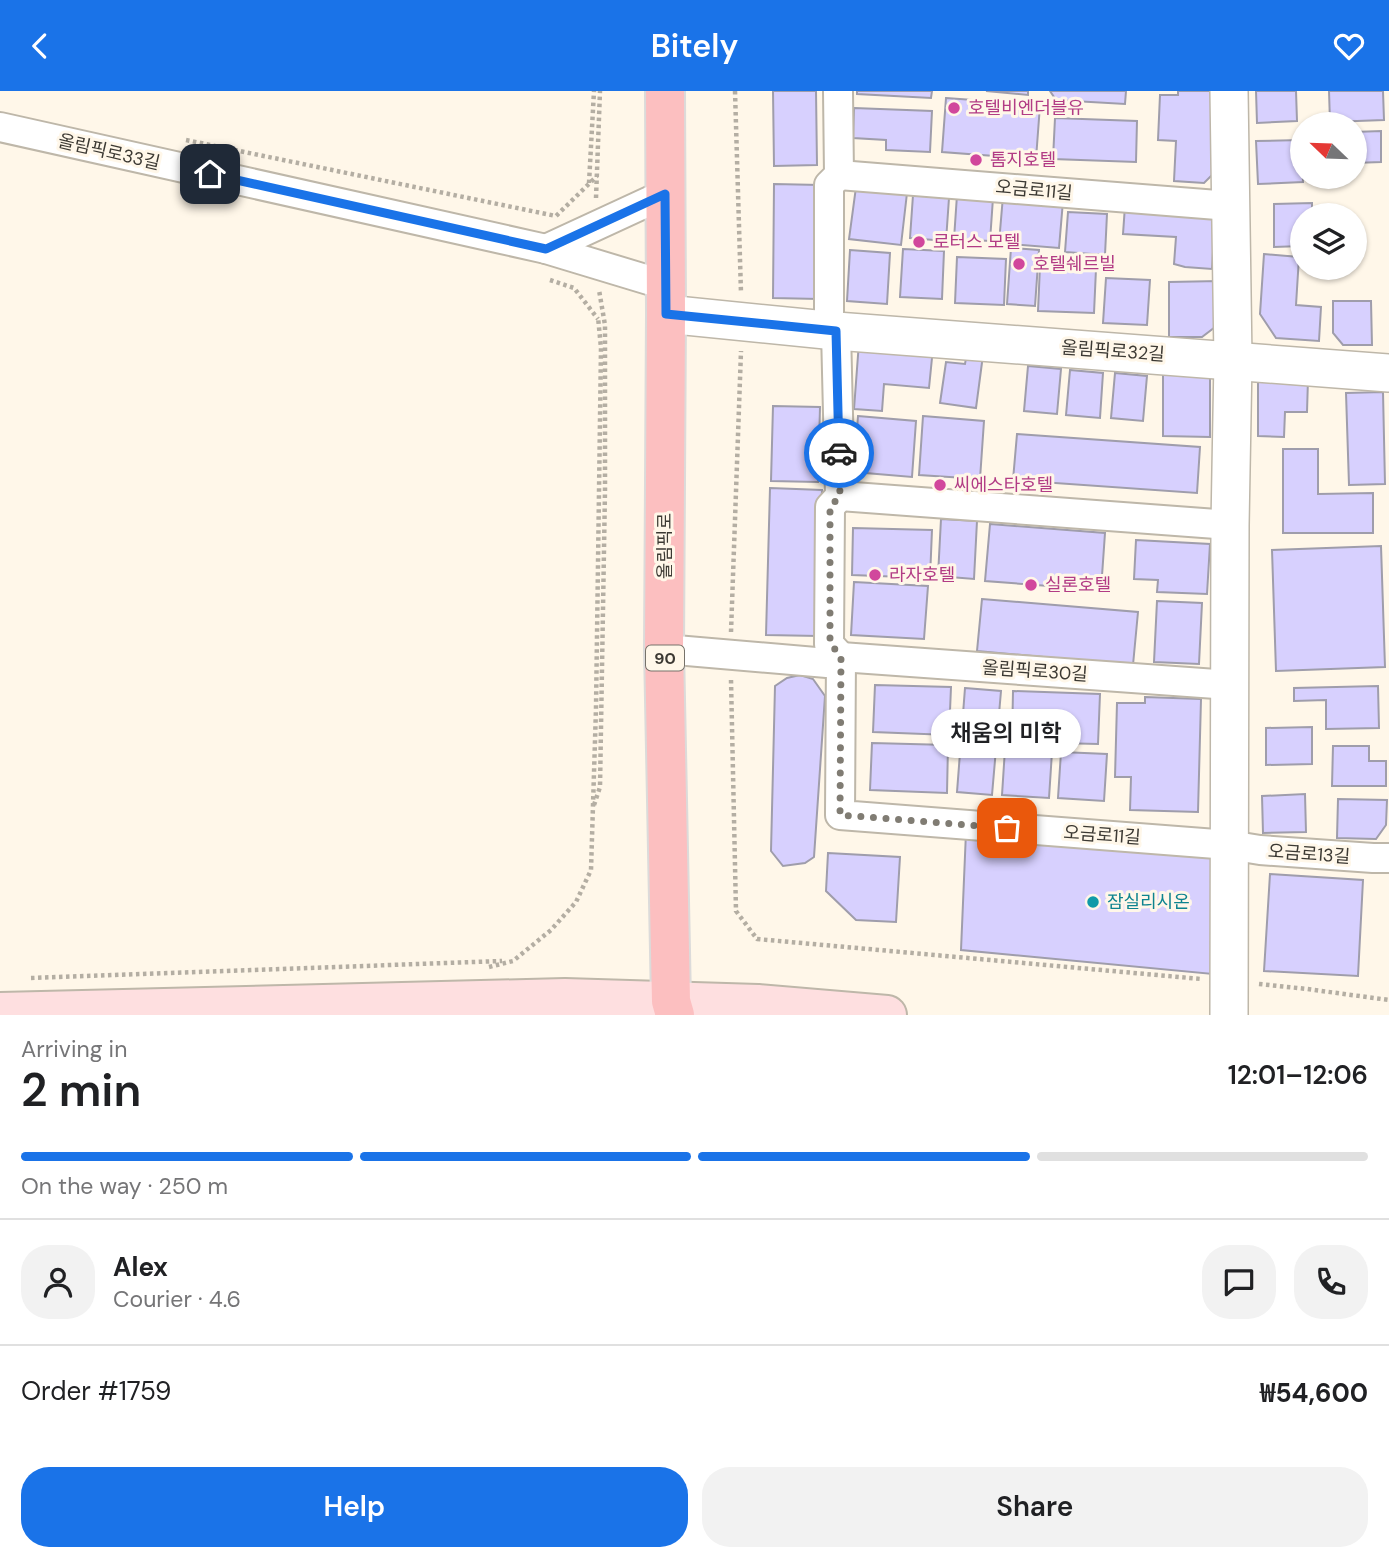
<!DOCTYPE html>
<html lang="en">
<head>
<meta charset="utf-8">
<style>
	:root { --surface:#fff; --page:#f2f2f2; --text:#202124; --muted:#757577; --line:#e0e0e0; --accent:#1a73e8 }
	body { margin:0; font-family:"DM Sans","Noto Sans KR",sans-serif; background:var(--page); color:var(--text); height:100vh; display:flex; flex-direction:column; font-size:26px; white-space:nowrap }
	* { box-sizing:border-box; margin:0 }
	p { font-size:23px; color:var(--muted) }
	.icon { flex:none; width:38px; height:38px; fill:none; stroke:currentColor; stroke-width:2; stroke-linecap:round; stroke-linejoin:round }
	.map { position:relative; height:924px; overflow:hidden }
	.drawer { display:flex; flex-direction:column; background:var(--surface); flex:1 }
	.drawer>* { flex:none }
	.needle { width:46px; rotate:293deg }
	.fabs { position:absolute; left:1290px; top:21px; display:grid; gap:14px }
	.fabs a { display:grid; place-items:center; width:77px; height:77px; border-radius:50%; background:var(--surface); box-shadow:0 2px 5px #0004; font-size:35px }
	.pin { position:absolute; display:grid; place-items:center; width:60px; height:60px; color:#fff; margin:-30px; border-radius:14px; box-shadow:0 4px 10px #0006 }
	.courier { position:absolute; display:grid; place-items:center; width:70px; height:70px; margin:-35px; border:5px solid #1a73e8; border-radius:50%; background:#fff; color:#222; box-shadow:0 2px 9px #0007 }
	.bubble { position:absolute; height:49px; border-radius:24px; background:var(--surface); box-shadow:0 2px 5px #0004; font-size:23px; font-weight:600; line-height:49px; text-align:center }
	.summary em { font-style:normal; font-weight:600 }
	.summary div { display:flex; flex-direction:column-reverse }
	.summary { display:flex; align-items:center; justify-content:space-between; height:119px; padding:0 21px }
	h1 { font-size:46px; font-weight:600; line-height:52px }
	.bar { display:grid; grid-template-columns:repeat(4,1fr); gap:10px 7px; align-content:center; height:84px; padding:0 21px }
	.bar i { height:9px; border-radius:5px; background:var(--line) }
	.bar .active { background:var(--accent) }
	.bar p { grid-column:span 4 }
	.line { display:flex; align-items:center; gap:18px; padding:0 21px; border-top:2px solid var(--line) }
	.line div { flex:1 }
	.round { display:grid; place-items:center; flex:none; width:74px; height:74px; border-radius:28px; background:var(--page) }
	.action { display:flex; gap:14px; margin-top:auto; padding:14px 21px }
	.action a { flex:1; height:80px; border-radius:28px; background:var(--accent); color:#fff; font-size:28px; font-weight:600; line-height:80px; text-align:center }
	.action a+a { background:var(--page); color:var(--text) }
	header { display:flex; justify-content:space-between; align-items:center; height:91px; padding:0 21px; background:var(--accent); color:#fff; font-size:32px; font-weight:600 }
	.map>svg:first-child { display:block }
	.building { fill:#d7d0fe; stroke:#9f9dab; stroke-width:2 }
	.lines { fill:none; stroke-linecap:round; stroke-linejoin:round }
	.minor-casing { stroke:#beb7a9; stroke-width:32 }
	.tertiary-casing { stroke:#beb7a9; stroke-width:40 }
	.secondary-casing { stroke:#beb7a9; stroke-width:42 }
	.primary-casing { stroke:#dcdbda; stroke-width:42 }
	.path { stroke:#b4aea3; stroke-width:4.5; stroke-dasharray:3.5 3.5; stroke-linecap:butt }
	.minor { stroke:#fff; stroke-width:28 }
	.tertiary { stroke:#fff; stroke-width:37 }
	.secondary { stroke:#fedfe0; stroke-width:38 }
	.primary { stroke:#fcbfc0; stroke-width:38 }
	.done { stroke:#807c73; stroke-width:7; stroke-dasharray:0 12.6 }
	.route { stroke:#1a73e8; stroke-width:9 }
	.hotel-dot { fill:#d1479c; stroke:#fff7e9; stroke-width:2.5 }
	.culture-dot { fill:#0f9aa8; stroke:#fff7e9; stroke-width:2.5 }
	.labels { text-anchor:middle; stroke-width:6; stroke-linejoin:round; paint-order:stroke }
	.shield { fill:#fff7e9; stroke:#76726a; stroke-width:2 }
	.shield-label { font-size:16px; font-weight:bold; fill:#3c3933 }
	.hotel-label { font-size:18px; fill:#b23c85; stroke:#fff7e9; text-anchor:start }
	.street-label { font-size:18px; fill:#3c3933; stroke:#fff7e9 }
	.culture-label { font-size:18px; fill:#0d838f; stroke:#fff7e9; text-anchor:start }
</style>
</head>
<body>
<header><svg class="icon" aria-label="back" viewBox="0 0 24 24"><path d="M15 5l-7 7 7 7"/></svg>Bitely<svg class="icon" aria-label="heart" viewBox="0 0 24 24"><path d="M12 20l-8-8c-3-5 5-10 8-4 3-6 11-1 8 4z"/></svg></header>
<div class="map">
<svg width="1389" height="924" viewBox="0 0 1389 924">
	<rect width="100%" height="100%" fill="#fff7e9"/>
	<g class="building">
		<path d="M773 0H816L817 74 774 75Z"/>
		<path d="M857 0H932L931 7 857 3Z"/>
		<path d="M986 0H1028V4Z"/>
		<path d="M1050 0H1126L1125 13 1056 9Z"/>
		<path d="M1178 0H1218V78L1204 92 1174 90 1176 50 1158 49 1160 4H1178Z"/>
		<path d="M1256 0H1296L1297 30 1257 32Z"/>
		<path d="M1329 0H1383L1384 29 1330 31Z"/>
		<path d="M946 7 1040 14 1036 68 942 61Z"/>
		<path d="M854 17 932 20 930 61 886 59V49L853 47Z"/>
		<path d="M1055 27 1137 30 1136 71 1053 68Z"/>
		<path d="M1381 40V71L1354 72V41Z"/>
		<path d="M1301 49 1303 91 1258 93 1256 50Z"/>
		<path d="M774 93 820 94 819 208 773 207Z"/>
		<path d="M856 96 907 102 901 154 849 148Z"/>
		<path d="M913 104 949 107 946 150 910 147Z"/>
		<path d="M957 104 993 107 990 150 954 148Z"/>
		<path d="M1003 105 1063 110 1059 157 999 152Z"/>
		<path d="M1312 112V124H1302V155L1274 156V113Z"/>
		<path d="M1125 115 1215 128 1212 178 1185 176 1174 173 1176 146 1123 143Z"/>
		<path d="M1068 121 1107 123 1105 164 1065 161Z"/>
		<path d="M1011 157 1039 159 1035 215 1007 213Z"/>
		<path d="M903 158 944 160 942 208 900 206Z"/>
		<path d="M850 159 890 162 887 213 847 210Z"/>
		<path d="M1264 163 1299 166 1296 214 1321 216 1319 250 1276 247 1260 223Z"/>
		<path d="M957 166 1006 168 1004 214 955 212Z"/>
		<path d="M1040 175 1096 178 1094 222 1038 220Z"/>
		<path d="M1106 187 1150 189 1147 234 1103 232Z"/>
		<path d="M1219 190V233L1202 246H1169V191Z"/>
		<path d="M1333 210H1371L1372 254H1343L1333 242Z"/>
		<path d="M859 251 933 257 929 297 884 293 882 320 854 318Z"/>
		<path d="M967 262 983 264 976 317 940 312 946 271 965 273Z"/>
		<path d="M1028 275 1061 278 1057 323 1024 320Z"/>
		<path d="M1070 279 1103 282 1100 327 1066 324Z"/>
		<path d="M1163 280 1210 281V346L1163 345Z"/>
		<path d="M1115 282 1147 285 1143 330 1111 327Z"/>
		<path d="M1258 288H1308L1307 321H1285L1284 346 1258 345Z"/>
		<path d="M1383 301 1385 393 1349 394 1346 302Z"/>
		<path d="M773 315 820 316 818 391 771 390Z"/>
		<path d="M858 325 916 330 912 386 854 381Z"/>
		<path d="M923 325 984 330 980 388 919 384Z"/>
		<path d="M1017 343 1200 356 1197 402 1013 389Z"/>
		<path d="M1283 358H1318V403L1373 402V442H1283Z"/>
		<path d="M770 397 822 399 818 545 766 544Z"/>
		<path d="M941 428 977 430 974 488 938 485Z"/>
		<path d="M990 433 1105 442 1101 499 985 490Z"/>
		<path d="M853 437 932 439 930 487 852 484Z"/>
		<path d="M1136 449 1210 453 1207 503 1157 501 1158 489 1134 488Z"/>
		<path d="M1381 455 1385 576 1276 580 1272 459Z"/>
		<path d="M854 491 928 495 924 548 851 544Z"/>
		<path d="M982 508 1138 521 1133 574 977 560Z"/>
		<path d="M1157 510 1202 512 1199 573 1154 571Z"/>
		<path d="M800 584 813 588 825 605 814 766 805 772 783 775 771 760 775 595 787 587Z"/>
		<path d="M875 594 951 596 949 644 873 641Z"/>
		<path d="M1378 595 1379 637 1326 638V609L1294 610V597Z"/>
		<path d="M965 597 1001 600 992 704 957 701Z"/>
		<path d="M1013 600 1100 603 1098 653 1012 651Z"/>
		<path d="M1145 606 1201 608 1198 721 1130 719 1131 686H1115L1117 612H1145Z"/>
		<path d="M1312 636V673L1266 674V637Z"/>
		<path d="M872 652 948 654 947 702 870 699Z"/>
		<path d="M1333 655H1369V670H1386V695H1332Z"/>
		<path d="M1005 658 1052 661 1049 707 1002 704Z"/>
		<path d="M1061 661 1107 663 1104 710 1058 707Z"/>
		<path d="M1305 703 1306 741 1263 742 1262 705Z"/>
		<path d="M1338 708 1387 709 1386 734 1376 748 1337 747Z"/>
		<path d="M966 741 1221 762 1223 884 961 859Z"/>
		<path d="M828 762 900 766 896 831 856 829 826 800Z"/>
		<path d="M1270 783 1363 789 1358 885 1264 880Z"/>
	</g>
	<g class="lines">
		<g class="minor-casing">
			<g id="minor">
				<path d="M838 0 839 84 829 94V228L836 240 840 405 830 416 829 553 841 566 840 724 1229 754 1260 759 1373 767H1389"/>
				<path d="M0 36 546 158 665 194"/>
				<path d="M839 84 1230 115"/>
				<path d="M546 158 665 103"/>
				<path d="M840 405 1230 434"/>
				<path d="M664 558 827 572 841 566 1230 594"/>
			</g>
		</g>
		<g class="tertiary-casing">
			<g id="tertiary">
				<path d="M1229 0 1233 269 1230 434 1229 924"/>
				<path d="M666 223 836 240 1389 282"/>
			</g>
		</g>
		<g class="secondary-casing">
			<path id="secondary" d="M0 921 565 907 758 913 887 924"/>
		</g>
		<g class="primary-casing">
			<path id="primary" d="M665 0 666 223 664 558 671 910 675 924"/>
		</g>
		<g class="path">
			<path d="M735 0 741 202"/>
			<path d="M186 49 556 125 597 85"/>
			<path d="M589 92 594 0"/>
			<path d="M596 107 600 0"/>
			<path d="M550 189 574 197 598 228"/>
			<path d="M731 541 741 260"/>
			<path d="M731 589 736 820 757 848 1201 888"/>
			<path d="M594 714 600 696 605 399V234L599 199"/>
			<path d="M489 876 513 870 551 839 576 811 591 779 596 617 601 257 598 226"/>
			<path d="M31 887 502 870"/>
			<path d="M1259 893 1307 898 1389 909"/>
		</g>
		<use href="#minor" class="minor"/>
		<use href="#tertiary" class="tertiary"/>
		<use href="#secondary" class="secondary"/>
		<use href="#primary" class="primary"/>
	</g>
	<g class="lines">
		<path class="done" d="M839 362 840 405 830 416V552L841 566 840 724 1007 737"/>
		<path class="route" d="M210 83 546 158 665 103 666 223 836 240 839 362"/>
	</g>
	<g class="hotel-dot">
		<circle cx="954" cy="17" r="7"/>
		<circle cx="976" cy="69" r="7"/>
		<circle cx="919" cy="151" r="7"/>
		<circle cx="1019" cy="173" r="7"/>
		<circle cx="940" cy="394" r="7"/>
		<circle cx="875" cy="484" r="7"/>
		<circle cx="1031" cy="494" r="7"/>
	</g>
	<circle class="culture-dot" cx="1093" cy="811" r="7"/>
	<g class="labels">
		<rect class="shield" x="646" y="554.5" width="38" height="25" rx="5"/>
		<g class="shield-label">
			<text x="665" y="573">90</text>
		</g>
		<g class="hotel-label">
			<text x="968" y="23">호텔비엔더블유</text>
			<text x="990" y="75">톰지호텔</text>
			<text x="933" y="157">로터스 모텔</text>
			<text x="1033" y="179">호텔쉐르빌</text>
			<text x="954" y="400">씨에스타호텔</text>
			<text x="889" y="490">라자호텔</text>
			<text x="1045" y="500">실론호텔</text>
		</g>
		<g class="street-label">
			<text transform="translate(109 61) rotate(13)" y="6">올림픽로33길</text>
			<text transform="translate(1034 99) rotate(5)" y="6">오금로11길</text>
			<text transform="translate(1113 260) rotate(4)" y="6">올림픽로32길</text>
			<text transform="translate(665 455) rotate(-90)" y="6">올림픽로</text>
			<text transform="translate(1035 580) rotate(4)" y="6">올림픽로30길</text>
			<text transform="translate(1102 744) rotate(4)" y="6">오금로11길</text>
			<text transform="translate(1309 763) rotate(4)" y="6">오금로13길</text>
		</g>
		<g class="culture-label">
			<text x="1107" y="817">잠실리시온</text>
		</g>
	</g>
</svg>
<div class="fabs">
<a><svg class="needle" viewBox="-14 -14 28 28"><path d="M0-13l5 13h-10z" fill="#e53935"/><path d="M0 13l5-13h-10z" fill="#757577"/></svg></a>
<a><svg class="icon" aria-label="layers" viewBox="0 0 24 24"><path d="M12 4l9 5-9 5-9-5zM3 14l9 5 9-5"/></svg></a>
</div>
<div class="pin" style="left:1007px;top:737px;background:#ea580c"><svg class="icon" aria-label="bag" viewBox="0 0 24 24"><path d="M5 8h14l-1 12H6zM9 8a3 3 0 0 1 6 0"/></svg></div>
<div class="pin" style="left:210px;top:83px;background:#1f2937"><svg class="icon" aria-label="home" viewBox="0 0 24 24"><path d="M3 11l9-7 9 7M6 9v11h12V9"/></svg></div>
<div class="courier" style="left:839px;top:362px"><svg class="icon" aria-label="car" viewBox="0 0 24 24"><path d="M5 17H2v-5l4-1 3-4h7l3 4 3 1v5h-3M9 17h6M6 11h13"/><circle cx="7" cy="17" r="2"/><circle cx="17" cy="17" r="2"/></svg></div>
<div class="bubble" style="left:931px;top:618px;width:150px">채움의 미학</div>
</div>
<section class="drawer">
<div class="summary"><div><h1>2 min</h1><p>Arriving in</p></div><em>12:01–12:06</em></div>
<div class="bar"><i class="active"></i><i class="active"></i><i class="active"></i><i></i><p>On the way · 250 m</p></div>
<div class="line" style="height:126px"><a class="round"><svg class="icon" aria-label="person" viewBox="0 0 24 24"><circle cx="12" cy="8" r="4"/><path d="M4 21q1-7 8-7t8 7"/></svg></a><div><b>Alex</b><p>Courier · 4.6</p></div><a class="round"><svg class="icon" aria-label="chat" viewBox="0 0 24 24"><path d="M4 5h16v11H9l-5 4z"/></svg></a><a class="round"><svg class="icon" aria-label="phone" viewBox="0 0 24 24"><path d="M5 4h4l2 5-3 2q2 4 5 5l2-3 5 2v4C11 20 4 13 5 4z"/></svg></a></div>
<div class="line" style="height:91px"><div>Order #1759</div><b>₩54,600</b></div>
<div class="action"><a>Help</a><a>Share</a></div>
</section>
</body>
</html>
